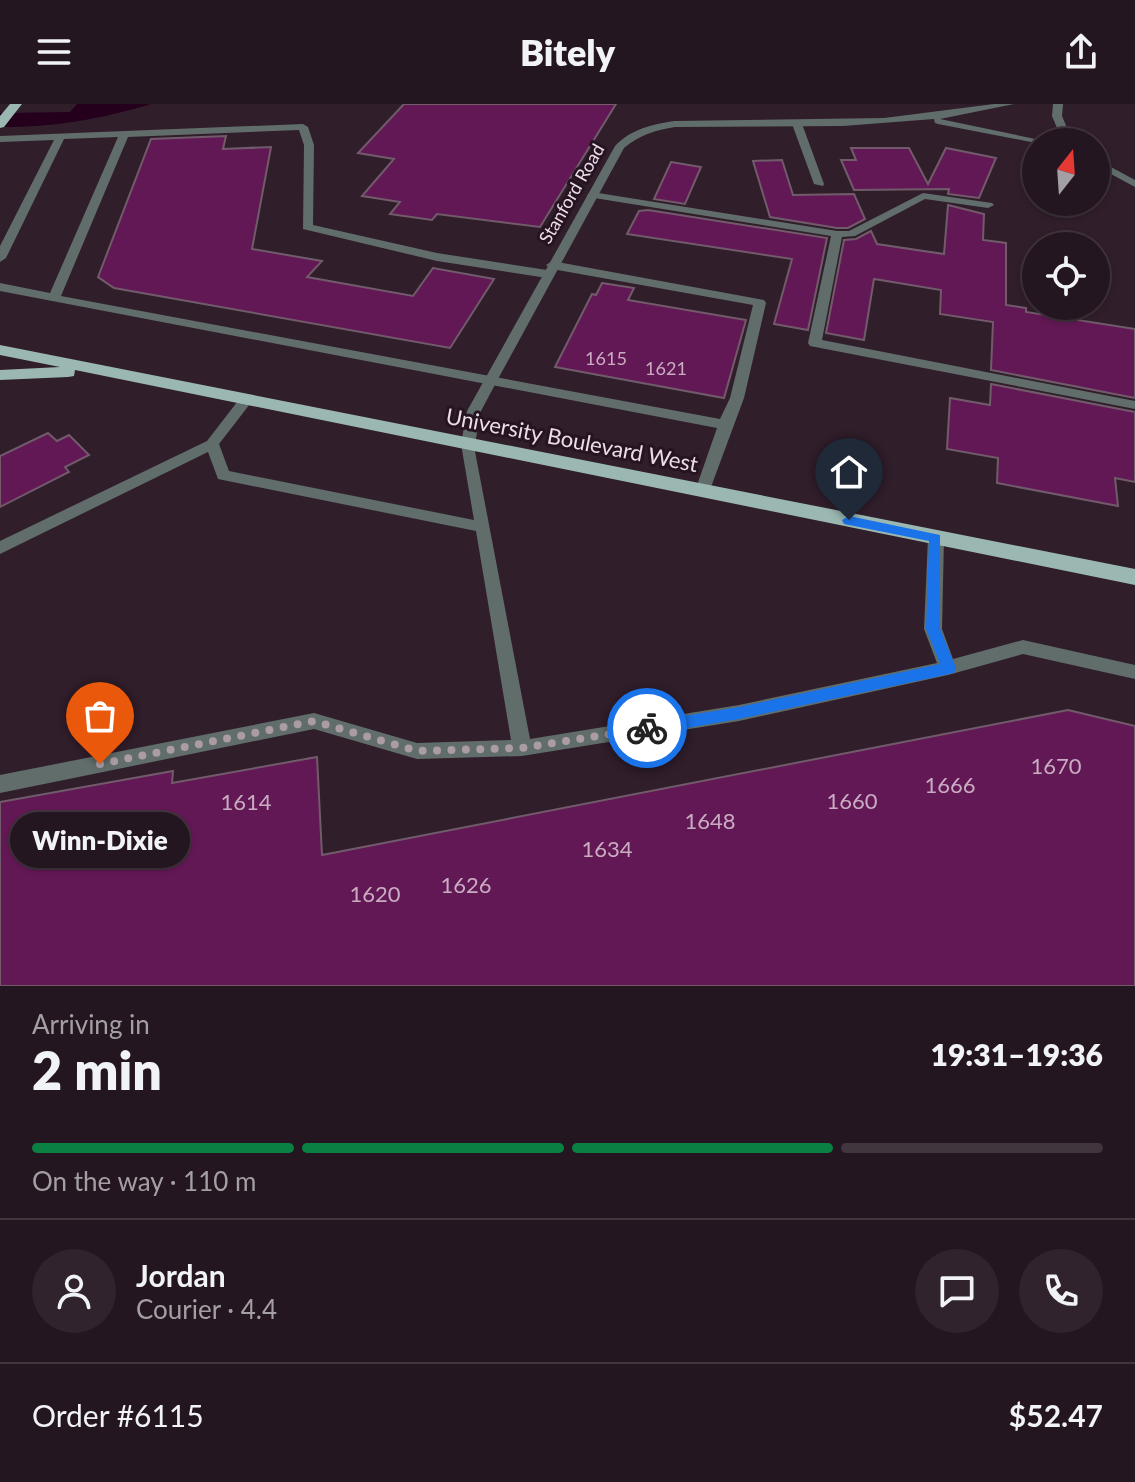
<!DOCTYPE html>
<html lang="en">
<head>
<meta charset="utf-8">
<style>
	:root { --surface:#241620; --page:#30232d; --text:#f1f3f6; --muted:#a39fa5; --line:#41353e; --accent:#0b8043 }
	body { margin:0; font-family:Lato,sans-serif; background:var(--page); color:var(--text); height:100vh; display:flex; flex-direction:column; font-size:30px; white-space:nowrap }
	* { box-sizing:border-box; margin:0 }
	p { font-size:26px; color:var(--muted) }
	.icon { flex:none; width:44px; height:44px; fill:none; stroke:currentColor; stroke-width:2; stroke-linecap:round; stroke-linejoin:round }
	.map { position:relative; height:882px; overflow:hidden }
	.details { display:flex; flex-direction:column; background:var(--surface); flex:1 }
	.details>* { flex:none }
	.needle { width:52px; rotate:17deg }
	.controls { position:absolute; left:1022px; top:24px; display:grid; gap:16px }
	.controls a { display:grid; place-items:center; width:88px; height:88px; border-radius:50%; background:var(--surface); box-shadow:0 2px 6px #0004,0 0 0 2px var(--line); font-size:40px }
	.pin { position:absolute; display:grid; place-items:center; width:68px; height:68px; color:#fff; margin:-82px -34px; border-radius:50% 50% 50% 0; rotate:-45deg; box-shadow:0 0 8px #0007 }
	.pin .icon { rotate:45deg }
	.courier { position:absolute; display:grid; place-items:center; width:80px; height:80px; margin:-40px; border:6px solid #1a73e8; border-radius:50%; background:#fff; color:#222; box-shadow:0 2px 10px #0007 }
	.bubble { position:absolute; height:56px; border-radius:28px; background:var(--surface); box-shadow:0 2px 6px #0004,0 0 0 2px var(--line); font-size:26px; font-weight:800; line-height:56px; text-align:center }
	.overview em { font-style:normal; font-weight:800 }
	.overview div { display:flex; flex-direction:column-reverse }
	.overview { display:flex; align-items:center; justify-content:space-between; height:136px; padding:0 32px }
	h1 { font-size:52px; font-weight:800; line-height:60px }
	.bar { display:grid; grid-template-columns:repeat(4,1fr); gap:12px 8px; align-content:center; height:96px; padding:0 32px }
	.bar i { height:10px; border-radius:6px; background:var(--line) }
	.bar .current { background:var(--accent) }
	.bar p { grid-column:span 4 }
	.line { display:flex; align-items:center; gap:20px; padding:0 32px; border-top:2px solid var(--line) }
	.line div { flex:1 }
	.round { display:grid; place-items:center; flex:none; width:84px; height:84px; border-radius:42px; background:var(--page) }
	header { display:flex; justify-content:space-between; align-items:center; height:104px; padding:0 32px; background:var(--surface); font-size:36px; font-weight:800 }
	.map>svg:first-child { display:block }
	.water { fill:#24001d }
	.building { fill:#621854; stroke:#715b6b; stroke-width:2 }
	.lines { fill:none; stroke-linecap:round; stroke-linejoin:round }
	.lane { fill:#606d6b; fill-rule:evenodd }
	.street { fill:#606d6b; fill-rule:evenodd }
	.primary { fill:#9ab7b2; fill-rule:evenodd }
	.route { fill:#1a73e8 }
	.done { stroke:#aa9ba5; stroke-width:8; stroke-dasharray:0 14.4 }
	.labels { text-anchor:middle; stroke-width:6; stroke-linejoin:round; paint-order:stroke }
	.far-street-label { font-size:18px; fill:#ebdee7; stroke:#261422 }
	.number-label { font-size:18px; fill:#c9acc2 }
	.street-label { font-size:22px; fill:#ebdee7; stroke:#261422 }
	.near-number-label { font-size:22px; fill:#c9acc2 }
</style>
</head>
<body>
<header><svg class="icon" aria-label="menu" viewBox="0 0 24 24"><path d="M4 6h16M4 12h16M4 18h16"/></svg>Bitely<svg class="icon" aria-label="share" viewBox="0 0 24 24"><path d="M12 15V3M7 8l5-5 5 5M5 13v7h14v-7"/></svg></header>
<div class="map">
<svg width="1135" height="882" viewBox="0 0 1135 882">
	<rect width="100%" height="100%" fill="#301e2b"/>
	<path class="water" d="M77 0H151C98 16 54 23 0 23V9L70 8Z"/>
	<g class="building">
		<path d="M404 0H616L540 123 437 110 432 116 390 110 400 98 362 92 394 55 358 49Z"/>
		<path d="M226 32 223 45 271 43 252 145 322 157 307 173 413 192 433 164 494 175 450 244 114 184 98 173 151 35Z"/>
		<path d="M851 44H909L928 80 946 44 996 54 979 94 948 90 949 85 854 86 841 56H856Z"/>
		<path d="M782 56 793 91 854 90 865 115 848 124H837L770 113 753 57Z"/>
		<path d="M671 58 701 63 685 100 654 95Z"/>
		<path d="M948 101 984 110 983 136 1006 139V201L1026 204V208L1135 225V294L991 266 993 218 940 210 941 186 874 175 864 236 826 229 844 136 856 135 871 127 877 140 944 150Z"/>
		<path d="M648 106 827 134 808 226 774 220 792 155 627 130 639 107Z"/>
		<path d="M602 179 634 184 628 196 746 216 724 294 555 263 592 190 596 191Z"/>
		<path d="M991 280 1135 308V378L1115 374 1118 402 997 379 998 354 947 345 950 294 990 301Z"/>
		<path d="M48 329 57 337 69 331 89 351 65 363 69 368 0 403V352Z"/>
		<path d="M1068 606 1135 622V882H0V698L173 667 172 679 317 653 322 751Z"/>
	</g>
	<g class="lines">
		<g class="lane">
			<path d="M797 17 802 20 824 80 823 82 814 80 792 20Z"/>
			<path d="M303 20 308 23 314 41 313 121 437 149 547 166 553 170 547 174 437 157 303 125 304 41 299 26 128 33 61 192 720 315 730 294 753 201 552 165 546 161 552 157 764 196 766 199 744 294 708 391 703 392 695 387 717 324 0 187V179L50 189 118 33 64 35 6 154 0 158V142L54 36 0 38V32Z"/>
			<path d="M592 88 837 127H849L923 89 992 99 994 101 988 104 925 95 855 132 842 133 822 236 1135 297V305L810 242 808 239 831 132 588 93 587 91Z"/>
			<path d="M246 292 253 296 219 340 229 367 474 416 461 340 463 337H473L530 635 739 601 937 559 924 525 928 434 936 428 944 434 942 525 953 555 1023 536 1135 561V575L1023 550 948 571 739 617 522 652 417 655 314 625 0 689V671L314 609 417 639 511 636 476 427 218 375 208 348 0 450V437L207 337 241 293Z"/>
		</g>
		<g class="street">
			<path d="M994 0H1014L940 15 1050 38 1036 39 938 20 935 19 934 15 843 22 675 23C656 26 639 31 624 44L498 275 481 307 475 340 473 343H463L461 340 467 307 615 42C631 25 653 20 675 17L884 14Z"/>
			<path d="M1053 0H1063L1062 12 1073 38H1063L1052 12Z"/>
			<path d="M1096 55 1135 76V83L1096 62Z"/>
		</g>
		<g class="primary">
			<path d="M10 0H22L4 23 0 24V12Z"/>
			<path d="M0 241 1135 465V481L75 266 74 272 68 273 0 276V266L60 263 0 251Z"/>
		</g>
	</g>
	<path class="route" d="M849 412 940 431V525L956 564 954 569 739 615 647 631 642 629V619L647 618 739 603 940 560 926 525 929 437 844 420 842 416Z"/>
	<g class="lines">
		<path class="done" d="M100 660 314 617 417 647 522 644 647 624"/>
	</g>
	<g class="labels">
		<g class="far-street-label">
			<text transform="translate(572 90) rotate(-60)" y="6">Stanford Road</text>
		</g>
		<g class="number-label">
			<text x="606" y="261">1615</text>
			<text x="666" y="271">1621</text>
		</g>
		<g class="street-label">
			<text transform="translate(572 336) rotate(11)" y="8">University Boulevard West</text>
		</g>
		<g class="near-number-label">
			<text x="1056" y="670">1670</text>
			<text x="950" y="689">1666</text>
			<text x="852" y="705">1660</text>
			<text x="246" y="706">1614</text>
			<text x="710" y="725">1648</text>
			<text x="607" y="753">1634</text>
			<text x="466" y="789">1626</text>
			<text x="375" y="798">1620</text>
		</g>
	</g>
</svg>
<div class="controls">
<a><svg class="needle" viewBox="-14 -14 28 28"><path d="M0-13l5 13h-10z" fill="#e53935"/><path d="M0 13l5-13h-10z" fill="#a39fa5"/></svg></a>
<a><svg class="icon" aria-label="locate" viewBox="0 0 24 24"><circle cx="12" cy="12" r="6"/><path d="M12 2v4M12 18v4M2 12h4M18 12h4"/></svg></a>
</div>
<div class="pin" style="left:100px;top:660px;background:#ea580c"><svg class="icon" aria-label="bag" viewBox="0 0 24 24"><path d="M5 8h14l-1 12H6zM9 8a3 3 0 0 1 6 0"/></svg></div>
<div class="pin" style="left:849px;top:416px;background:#1f2937"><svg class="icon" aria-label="home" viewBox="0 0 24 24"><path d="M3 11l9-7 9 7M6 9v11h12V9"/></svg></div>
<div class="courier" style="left:647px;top:624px"><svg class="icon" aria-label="bike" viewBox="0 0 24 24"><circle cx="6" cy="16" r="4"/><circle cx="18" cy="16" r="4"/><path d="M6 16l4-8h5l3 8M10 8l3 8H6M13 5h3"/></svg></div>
<div class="bubble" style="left:10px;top:708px;width:180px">Winn-Dixie</div>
</div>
<section class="details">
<div class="overview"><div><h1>2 min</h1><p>Arriving in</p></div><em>19:31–19:36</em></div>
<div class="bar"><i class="current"></i><i class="current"></i><i class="current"></i><i></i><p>On the way · 110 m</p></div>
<div class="line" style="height:144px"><a class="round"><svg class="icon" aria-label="person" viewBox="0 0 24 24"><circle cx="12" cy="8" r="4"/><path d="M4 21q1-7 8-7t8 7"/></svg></a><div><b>Jordan</b><p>Courier · 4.4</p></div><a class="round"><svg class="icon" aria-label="chat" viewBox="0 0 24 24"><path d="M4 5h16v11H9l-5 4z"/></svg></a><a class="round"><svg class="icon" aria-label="phone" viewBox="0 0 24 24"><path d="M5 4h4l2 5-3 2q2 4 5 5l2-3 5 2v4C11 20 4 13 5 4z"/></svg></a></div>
<div class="line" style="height:104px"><div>Order #6115</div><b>$52.47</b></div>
</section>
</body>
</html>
